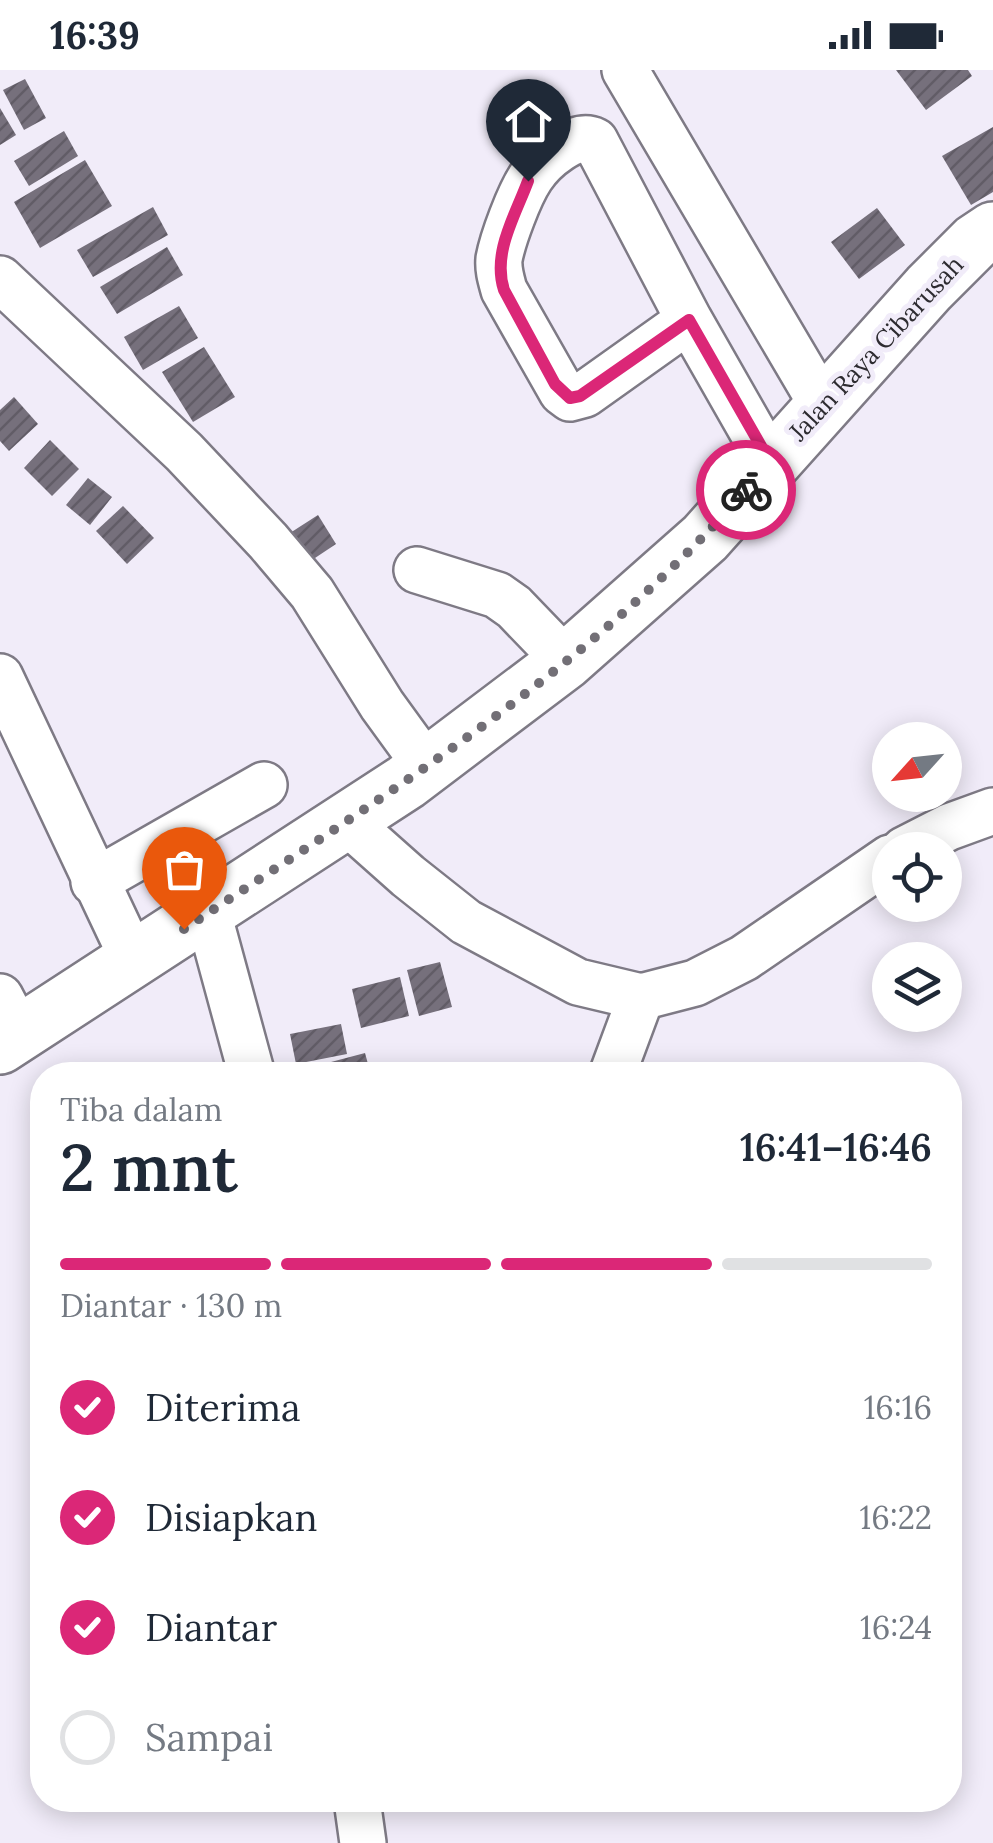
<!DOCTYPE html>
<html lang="id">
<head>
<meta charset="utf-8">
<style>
	:root { --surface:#fff; --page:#f6f6f7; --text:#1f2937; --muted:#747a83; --line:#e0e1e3; --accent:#db2777 }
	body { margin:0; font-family:Lora,serif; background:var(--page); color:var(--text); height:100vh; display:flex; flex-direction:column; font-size:38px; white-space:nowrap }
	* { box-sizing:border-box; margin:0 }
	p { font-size:32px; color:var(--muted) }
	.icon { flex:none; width:55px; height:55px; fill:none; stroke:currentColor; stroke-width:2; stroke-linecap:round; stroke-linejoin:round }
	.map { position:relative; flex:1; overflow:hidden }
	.drawer { position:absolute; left:30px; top:992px; width:932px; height:750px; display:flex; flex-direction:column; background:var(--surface); border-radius:40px; box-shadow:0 5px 25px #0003 }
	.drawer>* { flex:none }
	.needle { width:65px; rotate:243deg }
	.tools { position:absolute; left:872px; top:652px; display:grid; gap:20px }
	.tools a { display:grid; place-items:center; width:90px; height:90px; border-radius:50%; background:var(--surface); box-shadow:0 5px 25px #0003; font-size:50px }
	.pin { position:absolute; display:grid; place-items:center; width:85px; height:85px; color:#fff; margin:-102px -42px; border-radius:50% 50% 50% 0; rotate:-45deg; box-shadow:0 0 10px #0007 }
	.pin .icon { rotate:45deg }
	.courier { position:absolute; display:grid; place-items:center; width:100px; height:100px; margin:-50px; border:8px solid #db2777; border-radius:50%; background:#fff; color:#222; box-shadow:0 2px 12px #0007 }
	.summary em { font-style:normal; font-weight:600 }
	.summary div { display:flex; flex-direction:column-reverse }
	.summary { display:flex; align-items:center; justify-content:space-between; height:170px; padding:0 30px }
	h1 { font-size:65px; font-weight:600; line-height:75px }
	.bar { display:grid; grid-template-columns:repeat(4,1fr); gap:15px 10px; align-content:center; height:120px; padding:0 30px }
	.bar i { height:12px; border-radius:8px; background:var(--line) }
	.bar .current { background:var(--accent) }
	.bar p { grid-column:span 4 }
	ol { padding:0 30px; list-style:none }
	li { display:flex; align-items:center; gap:30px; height:110px }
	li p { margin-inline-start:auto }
	li .icon { padding:10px; border-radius:50%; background:var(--accent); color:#fff; stroke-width:4 }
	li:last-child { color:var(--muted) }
	li i { width:55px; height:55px; border:5px solid var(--line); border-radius:50% }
	.status { display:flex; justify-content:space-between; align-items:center; height:70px; padding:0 50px; background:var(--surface); direction:ltr }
	.status svg { height:28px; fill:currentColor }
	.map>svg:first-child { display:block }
	.building { fill:url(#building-hatch) }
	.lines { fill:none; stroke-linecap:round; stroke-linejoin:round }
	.minor-casing { stroke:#7e7a85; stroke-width:50 }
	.major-casing { stroke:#7e7a85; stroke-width:60 }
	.minor { stroke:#fff; stroke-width:45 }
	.major { stroke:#fff; stroke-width:55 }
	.done { stroke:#726f76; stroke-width:10; stroke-dasharray:0 18 }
	.route { stroke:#db2777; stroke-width:12 }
	.labels { text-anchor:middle; stroke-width:10; stroke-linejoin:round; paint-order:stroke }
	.street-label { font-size:25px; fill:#2d2b30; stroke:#f1ecf9 }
</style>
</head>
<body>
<div class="status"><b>16:39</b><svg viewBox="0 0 49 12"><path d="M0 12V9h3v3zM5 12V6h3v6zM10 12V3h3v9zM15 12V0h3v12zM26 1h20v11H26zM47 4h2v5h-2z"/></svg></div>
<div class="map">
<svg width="993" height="1773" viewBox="0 0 993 1773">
	<defs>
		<pattern id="building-hatch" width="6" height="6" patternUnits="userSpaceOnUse" patternTransform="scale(2.5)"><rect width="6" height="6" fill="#76707c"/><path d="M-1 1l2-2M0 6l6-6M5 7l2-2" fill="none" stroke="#615c66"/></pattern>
	</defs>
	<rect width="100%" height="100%" fill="#f1ecf9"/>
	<g class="building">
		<path d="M896 0H968L972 6 926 40Z"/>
		<path d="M25 9 46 48 24 60 3 20Z"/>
		<path d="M0 38 16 65 0 75Z"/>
		<path d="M993 57V122L971 135 942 86Z"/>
		<path d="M64 61 78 86 29 116 14 91Z"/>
		<path d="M85 90 112 136 40 178 14 132Z"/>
		<path d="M153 137 168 165 93 207 77 180Z"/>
		<path d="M877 138 905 175 859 209 831 172Z"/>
		<path d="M167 177 183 205 117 244 100 217Z"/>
		<path d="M179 236 198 268 143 300 124 267Z"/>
		<path d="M204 277 235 327 193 352 162 302Z"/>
		<path d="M14 327 38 354 9 381 0 371V340Z"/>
		<path d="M50 370 79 399 52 426 24 398Z"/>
		<path d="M88 408 112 427 90 455 66 435Z"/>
		<path d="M123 436 154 468 127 494 96 461Z"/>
		<path d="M318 445 336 474 309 492 290 463Z"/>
		<path d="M440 892 452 937 419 946 407 900Z"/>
		<path d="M400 907 409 946 361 958 352 919Z"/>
		<path d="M341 954 347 984 296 994 290 964Z"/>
		<path d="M365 983 371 1005H334L331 992Z"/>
		<path d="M326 997 328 1005H296V1003Z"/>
	</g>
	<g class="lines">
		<g class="minor-casing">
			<g id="minor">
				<path d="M625 0 823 336"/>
				<path d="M0 209 184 382 268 471 312 523 382 635 427 697"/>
				<path d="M689 250 585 324 570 328 562 322 504 220C501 209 498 200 499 189 503 168 519 125 531 107 542 90 575 61 595 71L689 250 770 392"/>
				<path d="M417 500 497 525 514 537 566 591"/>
				<path d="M0 607 134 891"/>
				<path d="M345 750 408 806 466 852 578 912 641 927 695 913 744 888 890 788"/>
				<path d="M904 780 949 757 993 741"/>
				<path d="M94 812 264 715"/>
				<path d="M208 843 252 1005"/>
				<path d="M0 927 20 965"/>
				<path d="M612 1005 641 927"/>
				<path d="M357 1730 363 1773"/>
			</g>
		</g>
		<g class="major-casing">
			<path id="major" d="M0 976 406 712 566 591 705 468 929 218 975 172 993 160"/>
		</g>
		<use href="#minor" class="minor"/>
		<use href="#major" class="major"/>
	</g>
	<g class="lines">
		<path class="done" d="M184 859C381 728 589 600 746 420"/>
		<path class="route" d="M528 111C515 146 492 183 504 220L555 314 570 328 580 326 689 250 770 392 746 420"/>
	</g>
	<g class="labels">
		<g class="street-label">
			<text transform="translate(876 278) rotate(-47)" y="9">Jalan Raya Cibarusah</text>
		</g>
	</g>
</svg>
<div class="tools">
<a><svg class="needle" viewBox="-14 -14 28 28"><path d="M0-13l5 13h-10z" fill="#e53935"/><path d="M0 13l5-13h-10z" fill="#747a83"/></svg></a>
<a><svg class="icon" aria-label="locate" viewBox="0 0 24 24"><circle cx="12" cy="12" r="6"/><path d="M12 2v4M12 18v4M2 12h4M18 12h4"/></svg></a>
<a><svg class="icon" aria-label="layers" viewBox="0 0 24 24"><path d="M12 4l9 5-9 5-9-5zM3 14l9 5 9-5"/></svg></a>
</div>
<div class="pin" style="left:184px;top:859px;background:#ea580c"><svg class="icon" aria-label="bag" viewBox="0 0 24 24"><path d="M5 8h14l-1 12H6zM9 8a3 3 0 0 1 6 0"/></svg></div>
<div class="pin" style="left:528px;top:111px;background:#1f2937"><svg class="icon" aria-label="home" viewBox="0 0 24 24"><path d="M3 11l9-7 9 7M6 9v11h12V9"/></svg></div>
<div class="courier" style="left:746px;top:420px"><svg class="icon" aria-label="bike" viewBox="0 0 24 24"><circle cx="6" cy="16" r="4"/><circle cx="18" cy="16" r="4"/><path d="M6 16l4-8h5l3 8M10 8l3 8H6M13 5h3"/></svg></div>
<section class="drawer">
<div class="summary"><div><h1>2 mnt</h1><p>Tiba dalam</p></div><em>16:41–16:46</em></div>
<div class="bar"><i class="current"></i><i class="current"></i><i class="current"></i><i></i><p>Diantar · 130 m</p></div>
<ol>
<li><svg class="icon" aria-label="check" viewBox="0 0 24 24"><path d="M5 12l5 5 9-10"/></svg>Diterima<p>16:16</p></li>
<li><svg class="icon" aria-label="check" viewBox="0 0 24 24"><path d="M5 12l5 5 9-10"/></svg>Disiapkan<p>16:22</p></li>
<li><svg class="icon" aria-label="check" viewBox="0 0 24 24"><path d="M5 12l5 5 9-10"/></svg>Diantar<p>16:24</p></li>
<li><i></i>Sampai</li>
</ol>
</section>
</div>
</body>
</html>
